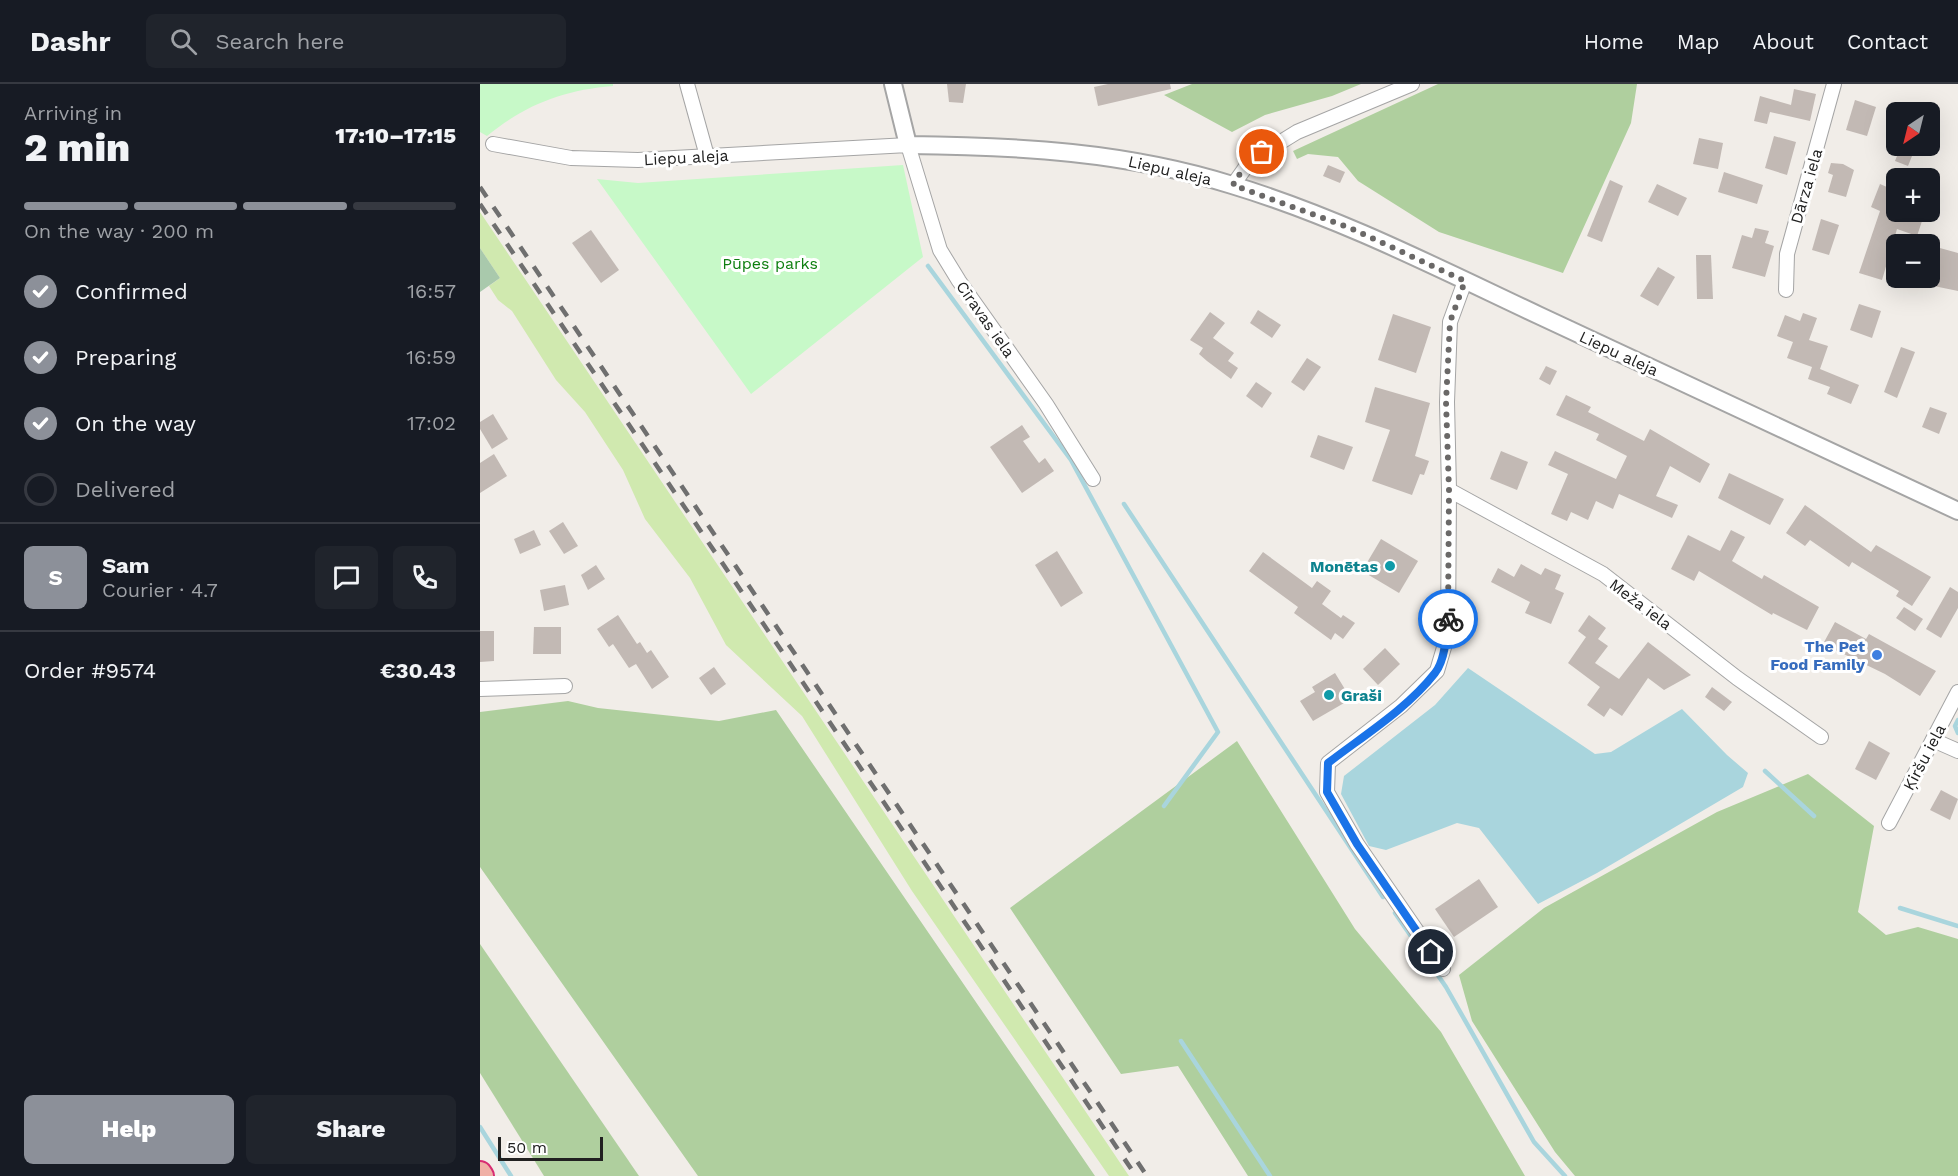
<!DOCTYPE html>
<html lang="en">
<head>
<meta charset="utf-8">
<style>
	:root { --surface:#171b24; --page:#20242c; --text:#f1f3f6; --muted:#9ea1a6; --line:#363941; --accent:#8c9099 }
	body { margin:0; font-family:"Work Sans",sans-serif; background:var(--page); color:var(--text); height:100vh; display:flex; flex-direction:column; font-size:22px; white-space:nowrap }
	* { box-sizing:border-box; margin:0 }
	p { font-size:20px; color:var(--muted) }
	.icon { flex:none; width:33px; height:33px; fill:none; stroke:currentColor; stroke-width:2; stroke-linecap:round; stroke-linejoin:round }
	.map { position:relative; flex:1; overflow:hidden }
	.details { display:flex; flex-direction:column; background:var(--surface); width:480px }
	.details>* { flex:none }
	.needle { width:39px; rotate:215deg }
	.controls { position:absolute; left:1406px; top:18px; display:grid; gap:12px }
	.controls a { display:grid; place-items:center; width:54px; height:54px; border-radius:9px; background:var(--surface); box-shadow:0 6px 24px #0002; font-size:30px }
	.scale { position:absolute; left:18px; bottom:15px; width:105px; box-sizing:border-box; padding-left:6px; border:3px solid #212121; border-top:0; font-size:16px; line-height:21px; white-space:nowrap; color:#212121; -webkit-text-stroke:4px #fff; paint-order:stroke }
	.pin { position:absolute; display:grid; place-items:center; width:51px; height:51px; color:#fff; margin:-26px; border:3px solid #fff; border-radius:50%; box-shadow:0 2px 6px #0007 }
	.courier { position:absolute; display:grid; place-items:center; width:60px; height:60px; margin:-30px; border:4px solid #1a73e8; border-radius:50%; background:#fff; color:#222; box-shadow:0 2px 8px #0007 }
	.headline em { font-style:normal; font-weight:800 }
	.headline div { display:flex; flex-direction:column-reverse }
	.headline { display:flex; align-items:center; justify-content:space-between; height:102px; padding:0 24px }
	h1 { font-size:39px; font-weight:800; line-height:45px }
	.bar { display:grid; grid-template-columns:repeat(4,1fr); gap:9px 6px; align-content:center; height:72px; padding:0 24px }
	.bar i { height:8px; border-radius:4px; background:var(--line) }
	.bar .active { background:var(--accent) }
	.bar p { grid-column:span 4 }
	.line { display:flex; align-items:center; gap:15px; padding:0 24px; border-top:2px solid var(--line) }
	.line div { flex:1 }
	.round { display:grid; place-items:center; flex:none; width:63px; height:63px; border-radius:9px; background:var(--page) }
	ol { padding:0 24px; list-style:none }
	li { display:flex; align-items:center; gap:18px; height:66px }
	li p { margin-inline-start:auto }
	li .icon { padding:6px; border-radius:50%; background:var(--accent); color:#fff; stroke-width:4 }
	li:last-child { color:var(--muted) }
	li i { width:33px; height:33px; border:3px solid var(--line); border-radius:50% }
	.action { display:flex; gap:12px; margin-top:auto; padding:12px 24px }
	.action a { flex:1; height:69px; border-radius:9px; background:var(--accent); color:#fff; font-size:24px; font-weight:800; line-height:69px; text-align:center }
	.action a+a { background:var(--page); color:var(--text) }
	header { display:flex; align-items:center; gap:36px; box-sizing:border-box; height:84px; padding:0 30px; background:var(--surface); border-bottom:2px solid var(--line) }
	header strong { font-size:28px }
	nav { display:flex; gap:33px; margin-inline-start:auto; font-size:21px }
	.search { width:420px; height:54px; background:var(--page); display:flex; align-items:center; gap:15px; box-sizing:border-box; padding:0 21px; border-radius:9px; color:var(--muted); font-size:22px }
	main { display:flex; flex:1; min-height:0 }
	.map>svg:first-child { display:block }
	.grass { fill:#d0e9af }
	.forest { fill:#afcf9e }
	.cemetery { fill:#a9c9ac }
	.park { fill:#c7f9c8 }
	.water { fill:#a9d5dd }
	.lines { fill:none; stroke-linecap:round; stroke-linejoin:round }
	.stream { stroke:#a9d5dd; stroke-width:4.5 }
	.building { fill:#c2b9b4 }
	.minor-casing { stroke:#a5a5a5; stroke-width:16 }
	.tertiary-casing { stroke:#a5a5a5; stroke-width:20 }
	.trunk-casing { stroke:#d82c72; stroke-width:26 }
	.minor { stroke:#fff; stroke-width:14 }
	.tertiary { stroke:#fff; stroke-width:16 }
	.trunk { stroke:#f0b0a6; stroke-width:22 }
	.rail { stroke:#6f6f6f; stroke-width:4.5; stroke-dasharray:12 12; stroke-linecap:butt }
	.done { stroke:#6a6867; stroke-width:6; stroke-dasharray:0 10.8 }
	.route { stroke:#1a73e8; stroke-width:8 }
	.culture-dot { fill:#0f9aa8; stroke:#fff; stroke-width:2 }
	.shop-dot { fill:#3f7fe0; stroke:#fff; stroke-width:2 }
	.labels { text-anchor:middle; stroke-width:6; stroke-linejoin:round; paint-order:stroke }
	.street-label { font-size:16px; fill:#212121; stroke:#fff }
	.park-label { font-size:16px; fill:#0e7f10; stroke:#fff }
	.culture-label { font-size:16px; font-weight:bold; fill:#0d838f; stroke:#fff; text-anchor:end }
	.shop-label { font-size:16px; font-weight:bold; fill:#366cbe; stroke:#fff; text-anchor:end }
</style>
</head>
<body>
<header>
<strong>Dashr</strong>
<div class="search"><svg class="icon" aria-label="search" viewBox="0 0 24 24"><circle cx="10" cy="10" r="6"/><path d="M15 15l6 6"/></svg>Search here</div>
<nav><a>Home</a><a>Map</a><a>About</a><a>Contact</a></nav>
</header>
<main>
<section class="details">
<div class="headline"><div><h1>2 min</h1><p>Arriving in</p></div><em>17:10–17:15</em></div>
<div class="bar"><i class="active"></i><i class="active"></i><i class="active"></i><i></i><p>On the way · 200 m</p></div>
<ol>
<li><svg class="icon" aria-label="check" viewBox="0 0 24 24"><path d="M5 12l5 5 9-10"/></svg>Confirmed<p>16:57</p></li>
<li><svg class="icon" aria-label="check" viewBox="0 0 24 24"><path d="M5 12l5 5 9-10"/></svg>Preparing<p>16:59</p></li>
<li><svg class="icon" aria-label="check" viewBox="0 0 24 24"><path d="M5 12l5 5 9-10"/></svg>On the way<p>17:02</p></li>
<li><i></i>Delivered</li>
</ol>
<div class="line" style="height:108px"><b class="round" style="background:var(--accent);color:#fff">S</b><div><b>Sam</b><p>Courier · 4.7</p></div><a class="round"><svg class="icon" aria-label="chat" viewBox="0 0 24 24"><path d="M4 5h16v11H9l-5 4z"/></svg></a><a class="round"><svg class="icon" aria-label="phone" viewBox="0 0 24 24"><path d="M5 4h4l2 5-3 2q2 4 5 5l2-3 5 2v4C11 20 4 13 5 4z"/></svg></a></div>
<div class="line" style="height:78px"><div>Order #9574</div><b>€30.43</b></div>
<div class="action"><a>Help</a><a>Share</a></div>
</section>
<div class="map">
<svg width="1478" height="1092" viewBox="0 0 1478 1092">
	<rect width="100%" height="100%" fill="#f1ede8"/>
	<path class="grass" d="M0 128 649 1092H629L432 807 322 632 246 561 210 494 165 435 143 386 105 328 76 296 32 227 18 216 9 202 20 194 0 164Z"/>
	<g class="forest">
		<path d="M712 0H881L852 12 785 31 752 48 684 11Z"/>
		<path d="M958 0H1157L1151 39 1083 189 959 148 878 97 858 73 828 70 817 75 813 67Z"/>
		<path d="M88 617 118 624 239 637 296 626 615 1092H218L0 783V628Z"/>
		<path d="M757 657 875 845 961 948 1045 1092H768L698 982 641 990 530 824Z"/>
		<path d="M1328 690 1394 742 1378 828 1406 851 1438 843 1478 855V1092H1095L1075 1068 992 937 979 891 1064 824 1237 728Z"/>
		<path d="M0 860 159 1092H64L0 989Z"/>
	</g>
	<path class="cemetery" d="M0 164 20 194 0 208Z"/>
	<g class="park">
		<path d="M0 0H133V2C83 6 45 21 7 52L0 48Z"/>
		<path d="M423 81 443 173 271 310 117 95 158 99Z"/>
	</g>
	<path class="water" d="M988 584 1115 670 1131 668 1202 625 1247 671 1268 689 1263 703 1117 789 1058 820 999 744 977 739 906 766 889 762 861 710 864 692 955 621Z"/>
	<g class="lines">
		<g class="stream">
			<path d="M448 182 591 376 738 648 684 722"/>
			<path d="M644 420 903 813"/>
			<path d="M1478 636 1475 642 1478 649"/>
			<path d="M1285 687 1334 732"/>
			<path d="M1420 824 1478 842"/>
			<path d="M915 829 966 903 1054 1058 1085 1092"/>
			<path d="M701 957 790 1092"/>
			<path d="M0 1043 31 1092"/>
		</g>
	</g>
	<g class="building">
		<path d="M467 0H486L483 19 469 18Z"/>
		<path d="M628 0H690L691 5 618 22 614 3Z"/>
		<path d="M1314 5 1336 10 1330 37 1290 28 1287 40 1274 37 1280 12 1311 21Z"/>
		<path d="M1375 16 1396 23 1387 52 1366 46Z"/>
		<path d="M1294 52 1316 58 1307 91 1285 84Z"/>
		<path d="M1219 54 1243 59 1238 85 1213 80Z"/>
		<path d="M1421 62H1436L1428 82 1415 77Z"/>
		<path d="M1351 79 1363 80 1374 86 1366 113 1348 108 1353 91 1348 89Z"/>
		<path d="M848 81 865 88 860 99 843 92Z"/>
		<path d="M1244 88 1283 101 1277 120 1238 108Z"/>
		<path d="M1130 96 1143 102 1122 158 1107 152Z"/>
		<path d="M1177 100 1207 114 1198 132 1168 118Z"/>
		<path d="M1400 100 1416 107V128H1445L1437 152 1417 145 1402 196 1379 189 1400 127 1391 123Z"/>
		<path d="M1341 135 1359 141 1349 171 1332 166Z"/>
		<path d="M1275 144 1289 147 1285 159 1294 162 1285 193 1252 184 1262 151 1272 154Z"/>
		<path d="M111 146 139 186 121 199 92 159Z"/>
		<path d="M1449 161 1478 169V207L1449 201Z"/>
		<path d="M1216 171H1231L1233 215H1217Z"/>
		<path d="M1178 183 1195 193 1178 222 1160 212Z"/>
		<path d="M1379 220 1401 227 1392 254 1370 246Z"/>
		<path d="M778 226 801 241 792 254 770 239Z"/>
		<path d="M730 228 745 239 733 254 754 269 748 277 758 284 751 295 727 277 719 270 723 264 710 256Z"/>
		<path d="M1323 229 1337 234 1329 256 1348 262 1340 285 1379 301 1371 320 1347 310 1350 303 1328 295 1332 283 1307 274 1313 258 1297 252 1305 231 1320 237Z"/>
		<path d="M913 230 951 243 936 289 898 276Z"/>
		<path d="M1421 263 1435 268 1417 314 1404 308Z"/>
		<path d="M827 274 841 283 824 307 811 298Z"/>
		<path d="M1066 282 1077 287 1070 301 1059 295Z"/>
		<path d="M776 298 792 309 782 324 766 312Z"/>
		<path d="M895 303 950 319 935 372 949 377 944 391 940 390 932 411 892 397 910 346 885 338Z"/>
		<path d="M1086 311 1111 323 1108 328 1164 357 1170 345 1230 380 1220 399 1190 382 1176 412 1198 421 1192 434 1139 410 1133 425 1116 417 1108 436 1091 428 1087 437 1071 430 1088 390 1068 381 1075 367 1136 395 1147 372 1116 356 1119 350 1076 331Z"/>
		<path d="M1450 323 1467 329 1459 350 1442 343Z"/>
		<path d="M13 330 28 355 12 365 0 345V338Z"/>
		<path d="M542 341 550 353 543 357 559 379 565 374 574 387 542 409 510 363Z"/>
		<path d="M838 351 873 363 864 386 830 373Z"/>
		<path d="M1021 367 1048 378 1037 406 1010 395Z"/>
		<path d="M14 370 27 392 0 409V379Z"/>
		<path d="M1249 389 1304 415 1290 441 1238 414Z"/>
		<path d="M1325 421 1391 468 1396 461 1451 493 1432 522 1416 512 1419 507 1372 478 1369 483 1330 456 1325 462 1306 449Z"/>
		<path d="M83 438 98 462 84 470 69 447Z"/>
		<path d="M54 446 61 461 40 470 34 455Z"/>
		<path d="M1251 446 1265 453 1252 477 1282 495 1284 491 1339 523 1327 546 1293 529 1292 531 1219 487 1214 497 1191 485 1208 451 1240 467Z"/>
		<path d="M901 455 938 477 919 509 882 487Z"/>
		<path d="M577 467 603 509 581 523 555 481Z"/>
		<path d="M783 468 832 504 837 497 851 507 842 520 861 534 863 531 875 539 863 555 855 549 851 556 814 529 818 523 769 487Z"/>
		<path d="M1041 480 1061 491 1065 484 1081 491 1075 505 1084 509 1071 540 1045 529 1050 518 1011 498 1018 484 1034 493Z"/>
		<path d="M116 481 125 495 108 506 101 491Z"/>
		<path d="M85 501 89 521 64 527 60 506Z"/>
		<path d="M1470 503 1478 508V524L1461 554 1446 545Z"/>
		<path d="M1424 523 1443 535 1435 547 1416 534Z"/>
		<path d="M138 531 157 560 160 558 167 569 171 566 189 593 172 605 156 580 149 584 133 560 129 563 117 545Z"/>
		<path d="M1109 531 1126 544 1118 555 1128 562 1115 579 1139 595 1168 558 1211 591 1184 606 1168 594 1142 632 1130 624 1124 633 1107 621 1120 603 1088 579 1106 553 1098 547Z"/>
		<path d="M1355 538 1386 555 1389 550 1456 587 1440 612 1405 590 1343 560Z"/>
		<path d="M54 543H81V570H53Z"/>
		<path d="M0 547H14V577L0 578Z"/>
		<path d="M905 564 920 580 898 601 883 585Z"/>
		<path d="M234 583 246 600 231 611 219 594Z"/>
		<path d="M855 589 871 615 833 637 820 617 835 608 832 603Z"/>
		<path d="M1232 603 1252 618 1244 627 1225 613Z"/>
		<path d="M1389 657 1410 669 1396 696 1375 685Z"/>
		<path d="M1461 706 1478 715 1470 736 1450 726Z"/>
		<path d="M999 795 1018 823 974 853 955 825Z"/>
	</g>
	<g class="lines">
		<g class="minor-casing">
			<g id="minor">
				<path d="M207 0 227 72"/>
				<path d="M13 60 91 74 158 76 428 61 460 166 479 197 566 320 613 395"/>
				<path d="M753 101 770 77 817 48 932 0"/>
				<path d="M1306 206 1307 170 1354 0"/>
				<path d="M969 406 1123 490 1257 594 1341 653"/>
				<path d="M0 605 85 602"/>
				<path d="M1453 656 1478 667"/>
				<path d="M1409 739 1478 608"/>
				<path d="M963 885 877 760 847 708 848 679 921 622 957 587 968 550 969 406 967 318 970 238 985 197"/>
			</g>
		</g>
		<g class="tertiary-casing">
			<path id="tertiary" d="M413 0 428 61C538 62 647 68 752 101 858 133 958 184 1058 231 1198 296 1338 362 1478 427"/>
		</g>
		<g class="trunk-casing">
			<path id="trunk" d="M0 1089 2 1092"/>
		</g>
		<use href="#minor" class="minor"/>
		<use href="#tertiary" class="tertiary"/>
		<use href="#trunk" class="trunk"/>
		<g class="rail">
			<path d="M0 103 667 1092"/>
			<path d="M0 120 656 1092"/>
		</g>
	</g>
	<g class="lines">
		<path class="done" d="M782 68 764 83 753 101 870 144 985 197 970 238 966 318 969 406 968 535"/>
		<path class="route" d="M951 868 877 760 847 708 848 679C883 652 927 625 955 589 965 577 967 550 968 535"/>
	</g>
	<g class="culture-dot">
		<circle cx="910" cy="482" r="6"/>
		<circle cx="849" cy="611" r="6"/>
	</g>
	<circle class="shop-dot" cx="1397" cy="571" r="6"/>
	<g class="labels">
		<g class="street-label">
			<text transform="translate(206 73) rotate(-3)" y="6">Liepu aleja</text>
			<text transform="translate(690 86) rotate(13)" y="6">Liepu aleja</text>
			<text transform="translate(1326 102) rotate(-74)" y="6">Dārza iela</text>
			<text transform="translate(506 235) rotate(55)" y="6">Cīravas iela</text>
			<text transform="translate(1139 269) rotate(25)" y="6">Liepu aleja</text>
			<text transform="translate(1161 520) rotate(37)" y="6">Meža iela</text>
			<text transform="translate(1444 673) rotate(-62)" y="6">Ķiršu iela</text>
		</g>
		<g class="park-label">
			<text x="290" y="185">Pūpes parks</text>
		</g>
		<g class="culture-label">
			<text x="898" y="488">Monētas</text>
			<text x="861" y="617" text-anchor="start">Graši</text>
		</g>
		<g class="shop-label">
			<text x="1385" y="568">The Pet<tspan x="1385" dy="18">Food Family</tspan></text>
		</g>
	</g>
</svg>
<div class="controls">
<a><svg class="needle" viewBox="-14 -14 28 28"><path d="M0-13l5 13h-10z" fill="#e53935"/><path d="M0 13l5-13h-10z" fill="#9ea1a6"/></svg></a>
<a>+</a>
<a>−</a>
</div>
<div class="scale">50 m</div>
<div class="pin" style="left:782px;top:68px;background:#ea580c"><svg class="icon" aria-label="bag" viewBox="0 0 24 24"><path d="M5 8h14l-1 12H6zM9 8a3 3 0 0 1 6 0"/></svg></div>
<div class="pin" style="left:951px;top:868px;background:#1f2937"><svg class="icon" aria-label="home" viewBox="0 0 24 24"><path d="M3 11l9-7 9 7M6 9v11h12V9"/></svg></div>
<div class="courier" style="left:968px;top:535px"><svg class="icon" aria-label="bike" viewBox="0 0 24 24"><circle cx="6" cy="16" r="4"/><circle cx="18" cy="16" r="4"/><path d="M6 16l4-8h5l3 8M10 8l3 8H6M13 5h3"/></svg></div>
</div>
</main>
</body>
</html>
